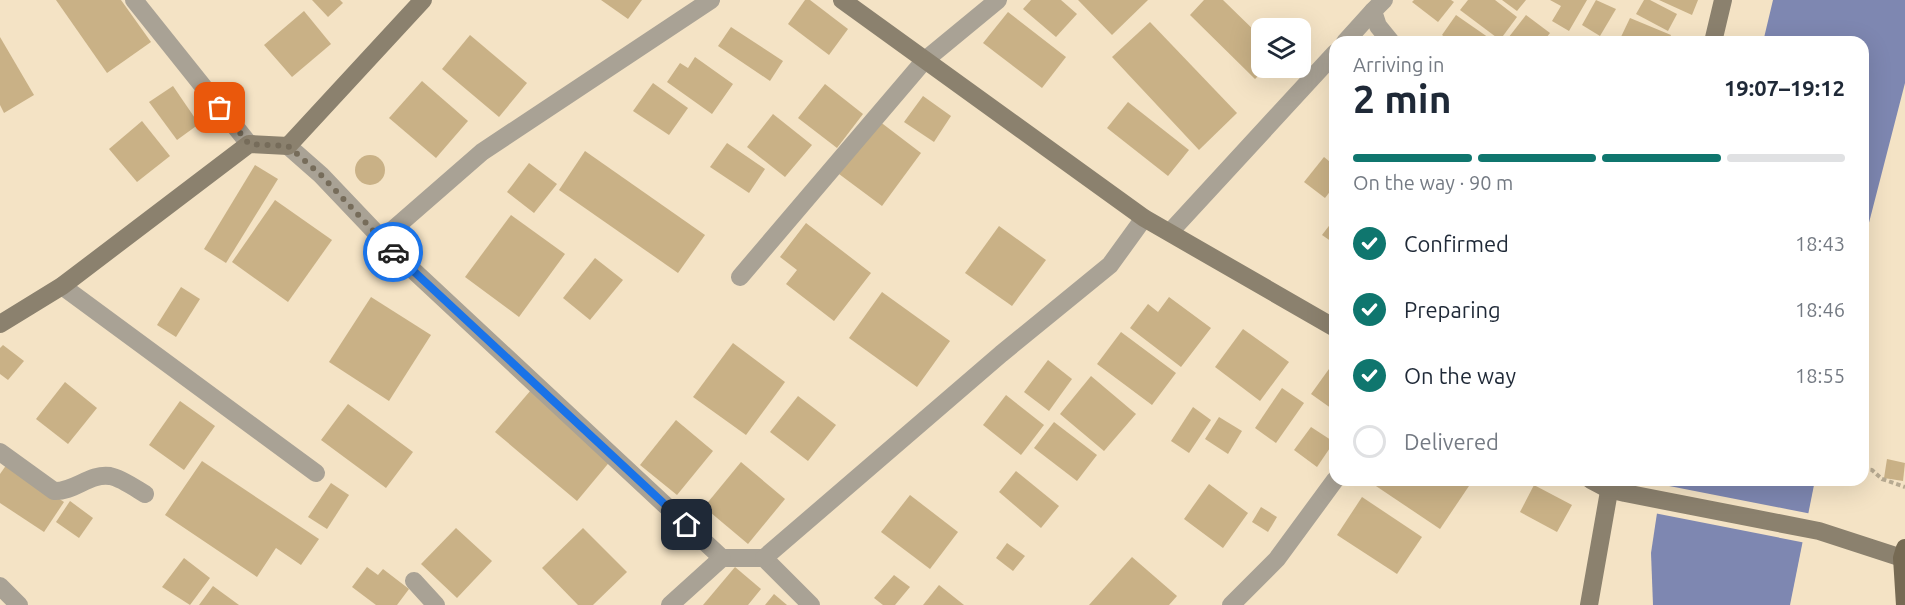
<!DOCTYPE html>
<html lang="en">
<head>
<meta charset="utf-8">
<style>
	:root { --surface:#fff; --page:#f6f6f7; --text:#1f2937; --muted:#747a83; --line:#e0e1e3; --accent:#0f766e }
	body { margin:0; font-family:Ubuntu,sans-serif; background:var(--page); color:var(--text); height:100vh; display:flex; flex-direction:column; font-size:22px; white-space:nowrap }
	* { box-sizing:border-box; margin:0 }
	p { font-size:20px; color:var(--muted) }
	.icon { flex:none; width:33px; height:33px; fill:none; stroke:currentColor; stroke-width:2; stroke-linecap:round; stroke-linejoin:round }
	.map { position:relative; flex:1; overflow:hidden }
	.panel { position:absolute; left:1329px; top:36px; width:540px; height:450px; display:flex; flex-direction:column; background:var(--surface); border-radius:18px; box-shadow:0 6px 24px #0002 }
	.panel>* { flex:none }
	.buttons { position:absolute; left:1251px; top:18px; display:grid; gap:12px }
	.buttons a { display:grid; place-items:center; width:60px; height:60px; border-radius:12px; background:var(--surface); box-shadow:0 6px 24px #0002; font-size:30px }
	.pin { position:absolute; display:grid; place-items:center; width:51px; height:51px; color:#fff; margin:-26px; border-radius:12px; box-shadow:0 3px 9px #0006 }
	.courier { position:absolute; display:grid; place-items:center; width:60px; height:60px; margin:-30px; border:4px solid #1a73e8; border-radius:50%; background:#fff; color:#222; box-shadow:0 2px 8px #0007 }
	.head em { font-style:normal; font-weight:600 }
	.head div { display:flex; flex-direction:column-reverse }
	.head { display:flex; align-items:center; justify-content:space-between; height:102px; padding:0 24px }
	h1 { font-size:39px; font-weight:600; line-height:45px }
	.bar { display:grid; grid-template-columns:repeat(4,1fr); gap:9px 6px; align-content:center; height:72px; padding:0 24px }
	.bar i { height:8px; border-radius:4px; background:var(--line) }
	.bar .on { background:var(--accent) }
	.bar p { grid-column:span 4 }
	ol { padding:0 24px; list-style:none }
	li { display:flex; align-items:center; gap:18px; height:66px }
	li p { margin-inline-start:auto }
	li .icon { padding:6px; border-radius:50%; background:var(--accent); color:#fff; stroke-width:4 }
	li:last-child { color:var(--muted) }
	li i { width:33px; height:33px; border:3px solid var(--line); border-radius:50% }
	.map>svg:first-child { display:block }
	.water { fill:#7e87b1 }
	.pier { fill:#f4e3c5 }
	.building { fill:#c9b186 }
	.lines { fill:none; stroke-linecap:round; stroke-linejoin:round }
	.path { stroke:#b7aa91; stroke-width:4; stroke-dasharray:4.5 3; stroke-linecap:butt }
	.street { stroke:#a9a295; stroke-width:18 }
	.secondary { stroke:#8b816e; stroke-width:18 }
	.primary { stroke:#766a53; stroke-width:18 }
	.done { stroke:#766c5a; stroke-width:6; stroke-dasharray:0 10.8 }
	.route { stroke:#1a73e8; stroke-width:8 }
</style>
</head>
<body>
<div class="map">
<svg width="1905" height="605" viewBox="0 0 1905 605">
	<rect width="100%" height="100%" fill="#f4e3c5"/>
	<g class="water">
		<path d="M1773 0H1905V83L1863 246V42H1763Z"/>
		<path d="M1662 480H1815L1790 605H1653L1651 553Z"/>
	</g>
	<path class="pier" d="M1659 484 1812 514 1806 543 1654 513Z"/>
	<g class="building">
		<path d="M56 0H121L151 42 107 73Z"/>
		<path d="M312 0H340L343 3 328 17Z"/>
		<path d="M601 0H642L628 19Z"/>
		<path d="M805 0H810L848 29 829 55 788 24Z"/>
		<path d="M1031 0H1061L1077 14 1056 37 1023 9Z"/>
		<path d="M1078 0H1148L1112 35Z"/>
		<path d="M1204 0H1223L1262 38V68H1266L1255 79 1190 15Z"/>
		<path d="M1414 0H1451L1454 2 1438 22 1412 2Z"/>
		<path d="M1468 0H1495L1517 17 1500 40 1460 10Z"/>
		<path d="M1502 0H1526L1517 11Z"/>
		<path d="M1550 0H1587L1569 31 1552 21 1561 6Z"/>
		<path d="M1596 0 1616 9 1600 36 1582 25Z"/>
		<path d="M1644 0H1650L1677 14 1668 31 1636 14Z"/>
		<path d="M1659 0H1698L1692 15Z"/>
		<path d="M304 11 331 44 292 77 264 45Z"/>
		<path d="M1008 12 1066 57 1042 88 983 43Z"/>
		<path d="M1456 15 1492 40 1490 42H1451L1442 35Z"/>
		<path d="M1526 15 1550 33 1543 42H1505Z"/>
		<path d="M1630 18 1671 35 1668 42H1622L1620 39Z"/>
		<path d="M1150 22 1237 113 1199 150 1112 57Z"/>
		<path d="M731 27 783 61 770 81 718 46Z"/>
		<path d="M470 35 527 83 499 117 442 69Z"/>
		<path d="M0 37 34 95 4 113 0 105Z"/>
		<path d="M695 57 733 84 712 114 667 82 680 63 688 68Z"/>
		<path d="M422 81 468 121 436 158 389 118Z"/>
		<path d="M653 83 688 108 669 135 633 111Z"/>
		<path d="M825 84 863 114 837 148 798 118Z"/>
		<path d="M173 86 199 124 177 140 149 102Z"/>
		<path d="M923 96 951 116 934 142 904 122Z"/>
		<path d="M1128 102 1189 150 1168 176 1107 128Z"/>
		<path d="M773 114 812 145 785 177 747 147Z"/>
		<path d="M142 121 170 156 137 182 109 149Z"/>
		<path d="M879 121 921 153 882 206 839 174Z"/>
		<path d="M727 143 765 169 749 193 710 167Z"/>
		<path d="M585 151 705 235 678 273 559 190Z"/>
		<circle cx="370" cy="170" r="15"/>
		<path d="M1324 157 1335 166V185L1325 198 1304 182Z"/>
		<path d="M529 163 557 184 534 213 507 192Z"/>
		<path d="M255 165 278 179 226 263 204 249Z"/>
		<path d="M275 200 332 240 288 302 232 262Z"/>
		<path d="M511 215 565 254 519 317 465 277Z"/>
		<path d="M1335 218V244L1322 235Z"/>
		<path d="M806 223 871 273 834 321 786 284 797 270 780 257Z"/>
		<path d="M999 226 1046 260 1012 306 965 273Z"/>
		<path d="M595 258 623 280 590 320 563 298Z"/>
		<path d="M181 287 200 299 176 337 157 325Z"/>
		<path d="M882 292 950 341 917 387 849 338Z"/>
		<path d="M371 297 431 335 389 401 329 362Z"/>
		<path d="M1169 297 1211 328 1181 367 1130 328 1148 304 1158 312Z"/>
		<path d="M1243 329 1289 362 1260 401 1215 367Z"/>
		<path d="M1121 332 1176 373 1152 405 1097 364Z"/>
		<path d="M733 343 785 382 746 435 693 397Z"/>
		<path d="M3 345 24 361 8 380 0 374V348Z"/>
		<path d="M1048 360 1072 379 1049 411 1024 392Z"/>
		<path d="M1334 362 1335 363V411L1311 394Z"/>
		<path d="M1091 376 1136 414 1104 451 1060 414Z"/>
		<path d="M65 382 97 408 68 444 36 419Z"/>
		<path d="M1282 388 1304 403 1276 443 1255 428Z"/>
		<path d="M531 390 612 459 577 501 495 432Z"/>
		<path d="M1006 395 1044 425 1021 455 983 425Z"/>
		<path d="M798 396 836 425 808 461 770 432Z"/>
		<path d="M180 401 215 426 184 470 149 445Z"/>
		<path d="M348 404 413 452 386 488 321 440Z"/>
		<path d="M1193 407 1211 420 1189 453 1171 441Z"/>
		<path d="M1219 417 1242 431 1228 454 1205 439Z"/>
		<path d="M676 420 713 451 677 495 640 465Z"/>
		<path d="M1054 422 1097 455 1077 481 1034 448Z"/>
		<path d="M1311 427 1334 442 1317 467 1294 450Z"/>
		<path d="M1887 459 1905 463 1903 481 1884 478Z"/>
		<path d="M202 461 319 539 301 565 276 548 257 577 165 515Z"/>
		<path d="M741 462 785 499 748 544 704 507Z"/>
		<path d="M7 464 64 502 44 532 0 503V474Z"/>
		<path d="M1016 471 1059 506 1041 528 999 492Z"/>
		<path d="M1372 480H1473L1440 529 1370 482Z"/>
		<path d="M331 483 349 495 327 529 308 517Z"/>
		<path d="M1209 484 1248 513 1223 548 1184 519Z"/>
		<path d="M1534 485 1572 505 1557 532 1520 512Z"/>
		<path d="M910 495 958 532 930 569 881 532Z"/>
		<path d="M1362 497 1422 537 1397 574 1337 535Z"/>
		<path d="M70 501 93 518 79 538 56 522Z"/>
		<path d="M1261 507 1277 517 1268 532 1252 522Z"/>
		<path d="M456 528 492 561 457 598 421 564Z"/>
		<path d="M583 528 627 572 593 605H578L542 568Z"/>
		<path d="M1007 543 1025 556 1013 571 996 558Z"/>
		<path d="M1132 557 1177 596 1169 605H1089Z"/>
		<path d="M184 558 210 578 190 605 162 587Z"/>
		<path d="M367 567 378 575 383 569 409 589 397 605H376L352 587Z"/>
		<path d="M735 567 761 589 748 605H703Z"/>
		<path d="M894 575 910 587 895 605H883L874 598Z"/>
		<path d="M939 585 964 605H923Z"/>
		<path d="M213 586 239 605H199Z"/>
		<path d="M774 594 787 605H765Z"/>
	</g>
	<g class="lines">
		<path class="path" d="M1863 469 1872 470 1882 479 1905 487"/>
		<g class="street">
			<path d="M134 0 249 144"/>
			<path d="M1384 0 1373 11 1378 26 1391 42"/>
			<path d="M1345 42 1373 11"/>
			<path d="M288 146 321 175 400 258 722 558H764L811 605"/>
			<path d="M1171 231 1335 53"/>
			<path d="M381 240 482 152 711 0"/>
			<path d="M740 277 924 61 998 0"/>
			<path d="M62 286 316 473"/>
			<path d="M0 452 54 491C74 492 90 473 110 476 121 478 135 488 145 494"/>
			<path d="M764 558 1001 354 1110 265 1144 218"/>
			<path d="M414 581 436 605"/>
			<path d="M0 586 19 605"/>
			<path d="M670 605 722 558"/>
			<path d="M1231 605 1277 559 1335 480"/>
		</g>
		<g class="secondary">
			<path d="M842 0 1144 218 1335 328"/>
			<path d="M1713 42 1723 0"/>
			<path d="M0 324 62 286 249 144 288 146 423 0"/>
			<path d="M1591 480 1608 489 1625 493 1819 531 1902 558"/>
			<path d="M1589 605 1611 480"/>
		</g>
		<path class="primary" d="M1905 605 1902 558 1905 548"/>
	</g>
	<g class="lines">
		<path class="done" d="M220 108 249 144 288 146 321 175 393 252"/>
		<path class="route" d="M393 252 687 525"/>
	</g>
</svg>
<div class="buttons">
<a><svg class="icon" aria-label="layers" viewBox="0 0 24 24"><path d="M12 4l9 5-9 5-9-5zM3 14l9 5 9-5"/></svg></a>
</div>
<div class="pin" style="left:220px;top:108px;background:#ea580c"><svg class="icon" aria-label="bag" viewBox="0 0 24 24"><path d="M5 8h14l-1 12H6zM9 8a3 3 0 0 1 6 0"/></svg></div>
<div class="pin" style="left:687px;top:525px;background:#1f2937"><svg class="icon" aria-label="home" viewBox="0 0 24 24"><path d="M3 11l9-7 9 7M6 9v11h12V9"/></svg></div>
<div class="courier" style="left:393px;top:252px"><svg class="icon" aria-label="car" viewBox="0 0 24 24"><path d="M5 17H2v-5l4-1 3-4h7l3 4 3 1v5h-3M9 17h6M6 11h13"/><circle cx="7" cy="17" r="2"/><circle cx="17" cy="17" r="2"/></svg></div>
<section class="panel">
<div class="head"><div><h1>2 min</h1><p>Arriving in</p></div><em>19:07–19:12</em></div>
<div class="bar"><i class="on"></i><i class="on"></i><i class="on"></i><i></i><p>On the way · 90 m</p></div>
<ol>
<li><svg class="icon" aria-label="check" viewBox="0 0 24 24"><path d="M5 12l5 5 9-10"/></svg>Confirmed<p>18:43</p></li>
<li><svg class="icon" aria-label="check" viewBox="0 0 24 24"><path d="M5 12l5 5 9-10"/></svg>Preparing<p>18:46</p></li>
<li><svg class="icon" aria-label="check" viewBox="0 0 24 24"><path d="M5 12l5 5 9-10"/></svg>On the way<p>18:55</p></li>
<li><i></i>Delivered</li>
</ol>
</section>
</div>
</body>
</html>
